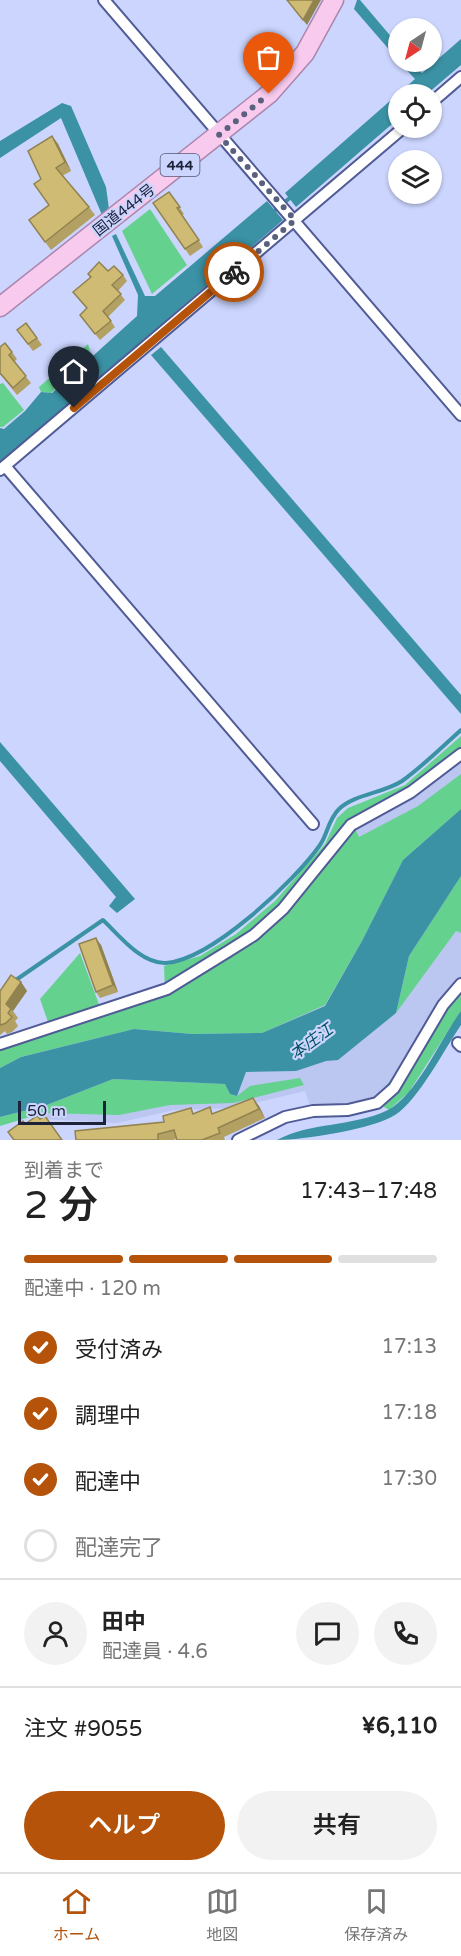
<!DOCTYPE html>
<html lang="ja">
<head>
<meta charset="utf-8">
<style>
	:root { --surface:#fff; --page:#f2f2f2; --text:#222; --muted:#767676; --line:#e0e0e0; --accent:#b45309 }
	body { margin:0; font-family:"Varela Round","Noto Sans JP",sans-serif; background:var(--page); color:var(--text); height:100vh; display:flex; flex-direction:column; font-size:22px; white-space:nowrap }
	* { box-sizing:border-box; margin:0 }
	p { font-size:20px; color:var(--muted) }
	.icon { flex:none; width:33px; height:33px; fill:none; stroke:currentColor; stroke-width:2; stroke-linecap:round; stroke-linejoin:round }
	.map { position:relative; height:1140px; overflow:hidden }
	.side { display:flex; flex-direction:column; background:var(--surface); flex:1 }
	.side>* { flex:none }
	.needle { width:39px; rotate:216deg }
	.tools { position:absolute; left:388px; top:18px; display:grid; gap:12px }
	.tools a { display:grid; place-items:center; width:54px; height:54px; border-radius:50%; background:var(--surface); box-shadow:0 2px 4px #0004; font-size:30px }
	.scale { position:absolute; left:18px; bottom:15px; width:88px; box-sizing:border-box; padding-left:6px; border:3px solid #1d223b; border-top:0; font-size:16px; line-height:21px; white-space:nowrap; color:#1d223b; -webkit-text-stroke:4px #cbd5fe; paint-order:stroke }
	.pin { position:absolute; display:grid; place-items:center; width:51px; height:51px; color:#fff; margin:-62px -26px; border-radius:50% 50% 50% 0; rotate:-45deg; box-shadow:0 0 6px #0007 }
	.pin .icon { rotate:45deg }
	.courier { position:absolute; display:grid; place-items:center; width:60px; height:60px; margin:-30px; border:4px solid #b45309; border-radius:50%; background:#fff; color:#222; box-shadow:0 2px 8px #0007 }
	.headline em { font-style:normal; font-weight:600 }
	.headline div { display:flex; flex-direction:column-reverse }
	.headline { display:flex; align-items:center; justify-content:space-between; height:102px; padding:0 24px }
	h1 { font-size:39px; font-weight:600; line-height:45px }
	.bar { display:grid; grid-template-columns:repeat(4,1fr); gap:9px 6px; align-content:center; height:72px; padding:0 24px }
	.bar i { height:8px; border-radius:4px; background:var(--line) }
	.bar .current { background:var(--accent) }
	.bar p { grid-column:span 4 }
	.line { display:flex; align-items:center; gap:15px; padding:0 24px; border-top:2px solid var(--line) }
	.line div { flex:1 }
	.round { display:grid; place-items:center; flex:none; width:63px; height:63px; border-radius:32px; background:var(--page) }
	ol { padding:0 24px; list-style:none }
	li { display:flex; align-items:center; gap:18px; height:66px }
	li p { margin-inline-start:auto }
	li .icon { padding:6px; border-radius:50%; background:var(--accent); color:#fff; stroke-width:4 }
	li:last-child { color:var(--muted) }
	li i { width:33px; height:33px; border:3px solid var(--line); border-radius:50% }
	.cta { display:flex; gap:12px; margin-top:auto; padding:12px 24px }
	.cta a { flex:1; height:69px; border-radius:36px; background:var(--accent); color:#fff; font-size:24px; font-weight:600; line-height:69px; text-align:center }
	.cta a+a { background:var(--page); color:var(--text) }
	.menu { display:flex; justify-content:space-around; align-items:center; height:84px; border-top:2px solid var(--line); background:var(--surface); font-size:16px; color:var(--muted) }
	.menu a { display:grid; justify-items:center; gap:3px }
	.menu .current { color:var(--accent) }
	.map>svg:first-child { display:block }
	.built { fill:#bbc6f1 }
	.green { fill:#64d28e }
	.water { fill:#3b92a5 }
	.lines { fill:none; stroke-linecap:round; stroke-linejoin:round }
	.stream { stroke:#3b92a5; stroke-width:4 }
	.minor-casing { stroke:#505b96; stroke-width:14 }
	.trunk-casing { stroke:#ab86ad; stroke-width:21 }
	.minor { stroke:#fff; stroke-width:10 }
	.trunk { stroke:#f8caee; stroke-width:18 }
	.wall { fill:#b2a163 }
	.shaded-wall { fill:#918350 }
	.building { fill:#cfbb73; stroke:#918350; stroke-width:1.5 }
	.done { stroke:#5a617f; stroke-width:6; stroke-dasharray:0 10.8 }
	.route { stroke:#b45309; stroke-width:8 }
	.labels { text-anchor:middle; stroke-width:4.5; stroke-linejoin:round; paint-order:stroke }
	.shield { fill:#cbd5fe; stroke:#515876; stroke-width:1.5 }
	.shield-label { font-size:14px; font-weight:bold; fill:#1d223b }
	.street-label { font-size:15px; fill:#1d223b; stroke:#cbd5fe }
	.water-label { font-size:16px; font-style:italic; fill:#00505e; stroke:#cbd5fe }
</style>
</head>
<body>
<div class="map">
<svg width="461" height="1140" viewBox="0 0 461 1140">
	<rect width="100%" height="100%" fill="#cbd5fe"/>
	<path class="built" d="M461 759V976L440 1003 393 1080 373 1100 313 1114 305 1091 233 1108 174 1110 117 1123 43 1119 44 1106 134 1029 192 1034 262 1033 358 838 354 826Z"/>
	<g class="green">
		<path d="M150 209 187 265 152 294 122 231Z"/>
		<path d="M88 344 91 354 51 393 41 392 39 387Z"/>
		<path d="M3 383 24 410 3 427H0V384Z"/>
		<path d="M461 736V751L354 826 359 837 418 806 461 774V809L403 860 362 941 325 1005 262 1033 192 1034 134 1029 21 1057 0 1068V1048L165 992 164 966 200 956 236 934 275 901 325 844 337 818 348 808 405 785Z"/>
		<path d="M461 876V933L456 931 396 1013 409 956Z"/>
		<path d="M80 953 100 1007 49 1025 40 999Z"/>
		<path d="M461 976V1011L409 1092 389 1110 373 1100C409 1064 429 1016 461 976Z"/>
		<path d="M300 1078 304 1085 233 1103 170 1105 119 1115 43 1113 0 1126V1117L44 1106 113 1079 225 1084 230 1094 237 1096 250 1086Z"/>
	</g>
	<g class="water">
		<path d="M357 0H360L399 46V61L354 9Z"/>
		<path d="M461 39V65L427 94H399V118L296 207 285 193 415 79 399 62H413L422 73Z"/>
		<path d="M62 103 71 106 106 187 109 209 102 215 61 118 0 158V141Z"/>
		<path d="M267 201 283 220 0 463V428L4 429 25 411 41 392 52 393 137 316 138 295 112 236 116 234 145 296H155Z"/>
		<path d="M161 347 461 695V714L151 355Z"/>
		<path d="M0 742 135 899 117 913 109 906 116 897 0 761Z"/>
		<path d="M461 809V876L409 956 396 1013 338 1060 326 1061 296 1071 246 1072 237 1096 230 1094 225 1084 113 1079 44 1106 0 1117V1068L21 1057 134 1029 192 1034 262 1033 325 1006 362 941 403 860Z"/>
		<path d="M461 1011V1025C445 1048 418 1101 395 1115 374 1129 303 1140 277 1140 310 1122 353 1127 388 1110 417 1095 441 1038 461 1011Z"/>
	</g>
	<g class="lines">
		<g class="stream">
			<path d="M272 213 292 196"/>
			<path d="M13 982 103 920C119 935 141 964 166 963 211 960 295 881 320 845 328 833 328 820 339 809 355 794 384 793 402 781 423 766 442 747 461 730"/>
		</g>
		<g class="minor-casing">
			<g id="minor">
				<path d="M104 0 461 415"/>
				<path d="M432 102 461 77"/>
				<path d="M5 466 313 824"/>
				<path d="M0 470 403 128"/>
				<path d="M458 1043 461 1046"/>
				<path d="M0 1044 167 989 227 952 254 935 283 909 351 825 411 792 461 754"/>
				<path d="M238 1140 285 1117 313 1111 348 1110 377 1103 394 1088 443 1005 461 984"/>
			</g>
		</g>
		<g class="trunk-casing">
			<path id="trunk" d="M0 307 269 94 305 53 334 0"/>
		</g>
		<use href="#minor" class="minor"/>
		<use href="#trunk" class="trunk"/>
	</g>
	<g class="wall">
		<path d="M52 136 58 144 71 171 62 176 89 207 95 215 51 250 29 220 49 206Z"/>
		<path d="M169 192 184 214 182 215 203 247 190 256 153 203Z"/>
		<path d="M108 271 123 275 127 281 118 291 125 300 108 317 115 327 100 340 80 315 87 309 73 292 90 278 88 274Z"/>
		<path d="M17 330 37 338 42 345 33 351Z"/>
		<path d="M0 347 12 352 17 359 14 362 31 383 17 395 1 375H0Z"/>
		<path d="M101 945 118 992 100 998 96 992Z"/>
		<path d="M21 982 27 991 13 1011 18 1018 15 1021 18 1026 12 1032 7 1034 5 1031 0 1035V991Z"/>
		<path d="M259 1106 265 1118 224 1137 225 1140H177L176 1139 173 1140H76L164 1122Z"/>
	</g>
	<g class="shaded-wall">
		<path d="M314 0H321L307 25 303 20Z"/>
		<path d="M52 136 58 144 71 171 65 162Z"/>
		<path d="M96 938 101 945 118 992 113 985Z"/>
		<path d="M21 982 27 991 13 1011 6 1004Z"/>
		<path d="M253 1098 259 1106 265 1118 259 1109Z"/>
	</g>
	<g class="building">
		<path d="M287 0H314L303 20Z"/>
		<path d="M52 136 65 162 56 168 89 207 45 242 29 220 49 205 34 184 41 179 28 151Z"/>
		<path d="M169 192 180 207 177 208 199 240 185 249 153 203Z"/>
		<path d="M99 262 108 271 114 266 123 275 112 285 121 294 103 311 111 321 95 334 80 315 87 308 73 292 91 277 88 274Z"/>
		<path d="M26 323 37 338 28 344 17 330Z"/>
		<path d="M5 343 12 352 9 355 26 376 13 388 0 373V347Z"/>
		<path d="M96 938 113 985 96 992 79 944Z"/>
		<path d="M11 975 21 982 6 1004 11 1009 8 1013 12 1017 6 1023 1 1025 0 1024V991Z"/>
		<path d="M253 1098 259 1109 218 1128 220 1133 202 1140H177L174 1130 158 1134V1140H76L75 1131 164 1122 163 1116 191 1108 193 1114 210 1107 212 1114Z"/>
		<path d="M37 1116 40 1119 45 1116 62 1140H14L8 1132 23 1121 25 1124Z"/>
	</g>
	<g class="lines">
		<path class="done" d="M234 272 295 220 219 135 269 94"/>
		<path class="route" d="M74 408 234 272"/>
	</g>
	<g class="labels">
		<rect class="shield" x="160.5" y="154" width="39" height="22" rx="4.5"/>
		<g class="shield-label">
			<text x="180" y="170">444</text>
		</g>
		<g class="street-label">
			<text transform="translate(124 210) rotate(-38)" y="5">国道444号</text>
		</g>
		<g class="water-label">
			<text transform="translate(311 1041) rotate(-36)" y="6">本庄江</text>
		</g>
	</g>
</svg>
<div class="tools">
<a><svg class="needle" viewBox="-14 -14 28 28"><path d="M0-13l5 13h-10z" fill="#e53935"/><path d="M0 13l5-13h-10z" fill="#767676"/></svg></a>
<a><svg class="icon" aria-label="locate" viewBox="0 0 24 24"><circle cx="12" cy="12" r="6"/><path d="M12 2v4M12 18v4M2 12h4M18 12h4"/></svg></a>
<a><svg class="icon" aria-label="layers" viewBox="0 0 24 24"><path d="M12 4l9 5-9 5-9-5zM3 14l9 5 9-5"/></svg></a>
</div>
<div class="scale">50 m</div>
<div class="pin" style="left:269px;top:94px;background:#ea580c"><svg class="icon" aria-label="bag" viewBox="0 0 24 24"><path d="M5 8h14l-1 12H6zM9 8a3 3 0 0 1 6 0"/></svg></div>
<div class="pin" style="left:74px;top:408px;background:#1f2937"><svg class="icon" aria-label="home" viewBox="0 0 24 24"><path d="M3 11l9-7 9 7M6 9v11h12V9"/></svg></div>
<div class="courier" style="left:234px;top:272px"><svg class="icon" aria-label="bike" viewBox="0 0 24 24"><circle cx="6" cy="16" r="4"/><circle cx="18" cy="16" r="4"/><path d="M6 16l4-8h5l3 8M10 8l3 8H6M13 5h3"/></svg></div>
</div>
<section class="side">
<div class="headline"><div><h1>2 分</h1><p>到着まで</p></div><em>17:43–17:48</em></div>
<div class="bar"><i class="current"></i><i class="current"></i><i class="current"></i><i></i><p>配達中 · 120 m</p></div>
<ol>
<li><svg class="icon" aria-label="check" viewBox="0 0 24 24"><path d="M5 12l5 5 9-10"/></svg>受付済み<p>17:13</p></li>
<li><svg class="icon" aria-label="check" viewBox="0 0 24 24"><path d="M5 12l5 5 9-10"/></svg>調理中<p>17:18</p></li>
<li><svg class="icon" aria-label="check" viewBox="0 0 24 24"><path d="M5 12l5 5 9-10"/></svg>配達中<p>17:30</p></li>
<li><i></i>配達完了</li>
</ol>
<div class="line" style="height:108px"><a class="round"><svg class="icon" aria-label="person" viewBox="0 0 24 24"><circle cx="12" cy="8" r="4"/><path d="M4 21q1-7 8-7t8 7"/></svg></a><div><b>田中</b><p>配達員 · 4.6</p></div><a class="round"><svg class="icon" aria-label="chat" viewBox="0 0 24 24"><path d="M4 5h16v11H9l-5 4z"/></svg></a><a class="round"><svg class="icon" aria-label="phone" viewBox="0 0 24 24"><path d="M5 4h4l2 5-3 2q2 4 5 5l2-3 5 2v4C11 20 4 13 5 4z"/></svg></a></div>
<div class="line" style="height:78px"><div>注文 #9055</div><b>¥6,110</b></div>
<div class="cta"><a>ヘルプ</a><a>共有</a></div>
</section>
<nav class="menu">
<a class="current"><svg class="icon" aria-label="home" viewBox="0 0 24 24"><path d="M3 11l9-7 9 7M6 9v11h12V9"/></svg>ホーム</a>
<a><svg class="icon" aria-label="map" viewBox="0 0 24 24"><path d="M3 6l6-2 6 2 6-2v14l-6 2-6-2-6 2zM9 4v14M15 6v14"/></svg>地図</a>
<a><svg class="icon" aria-label="saved" viewBox="0 0 24 24"><path d="M7 4h10v16l-5-4-5 4z"/></svg>保存済み</a>
</nav>
</body>
</html>
